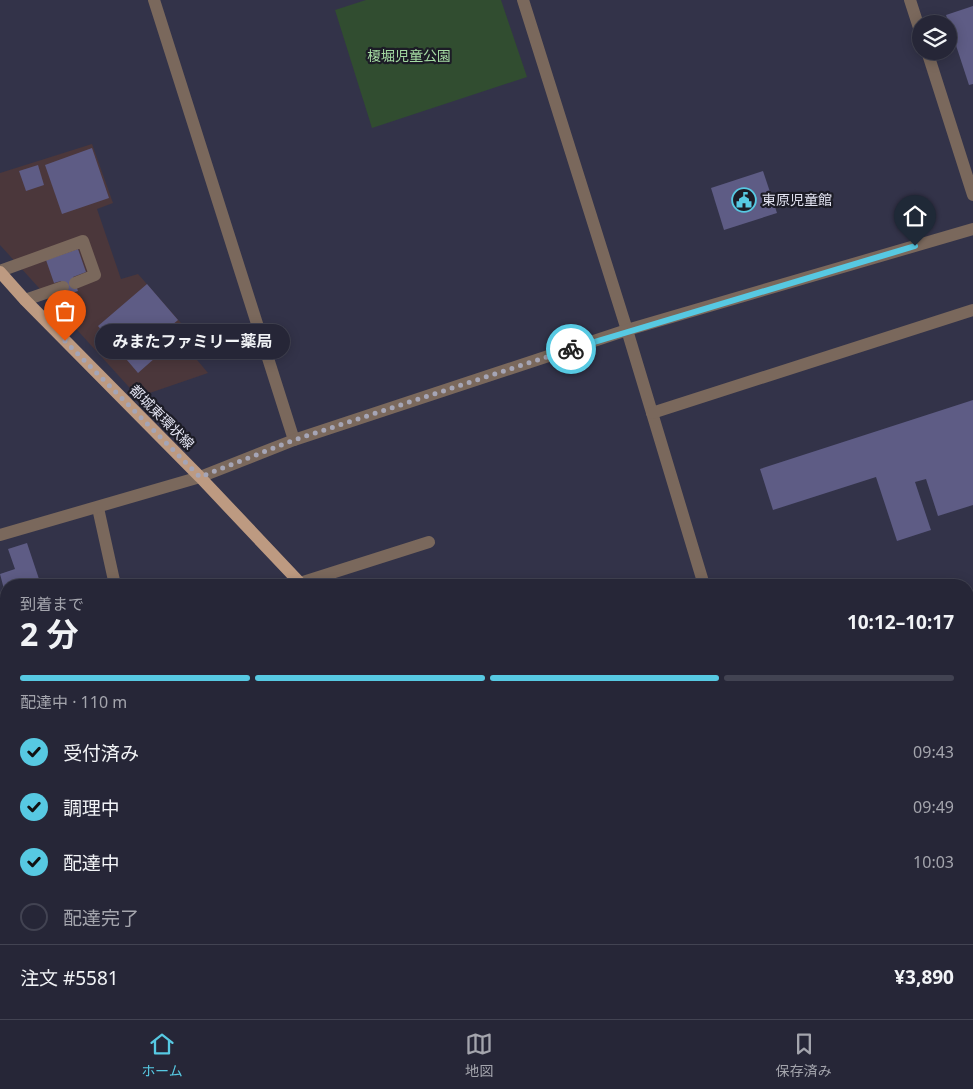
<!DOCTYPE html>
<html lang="ja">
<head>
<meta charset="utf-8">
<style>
	:root { --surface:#262637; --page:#323242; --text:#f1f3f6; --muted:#a4a5ad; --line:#424352; --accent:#57c9e2 }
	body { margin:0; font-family:"Noto Sans","Noto Sans JP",sans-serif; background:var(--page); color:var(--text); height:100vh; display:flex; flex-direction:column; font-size:19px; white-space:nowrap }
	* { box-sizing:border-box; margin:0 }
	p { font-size:16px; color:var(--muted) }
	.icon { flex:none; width:28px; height:28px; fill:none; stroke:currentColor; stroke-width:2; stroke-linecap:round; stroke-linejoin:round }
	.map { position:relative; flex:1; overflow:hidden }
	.panel { position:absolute; left:0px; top:579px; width:974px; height:441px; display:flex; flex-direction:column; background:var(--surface); border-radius:20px 20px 0 0; box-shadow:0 2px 12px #0003,0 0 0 1px var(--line) }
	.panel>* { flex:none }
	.buttons { position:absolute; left:912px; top:15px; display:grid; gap:10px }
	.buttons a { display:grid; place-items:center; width:45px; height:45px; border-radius:50%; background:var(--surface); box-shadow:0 2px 12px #0003,0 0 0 1px var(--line); font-size:25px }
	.pin { position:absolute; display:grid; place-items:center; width:42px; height:42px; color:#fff; margin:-51px -21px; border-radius:50% 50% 50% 0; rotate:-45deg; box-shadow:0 0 5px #0007 }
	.pin .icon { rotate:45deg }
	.courier { position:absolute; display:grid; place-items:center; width:50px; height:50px; margin:-25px; border:4px solid #57c9e2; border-radius:50%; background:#fff; color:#222; box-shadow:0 1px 6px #0007 }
	.bubble { position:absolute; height:35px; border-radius:18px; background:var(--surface); box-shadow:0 2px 12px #0003,0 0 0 1px var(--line); font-size:16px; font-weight:700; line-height:35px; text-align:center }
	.summary em { font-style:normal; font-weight:700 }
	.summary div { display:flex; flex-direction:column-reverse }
	.summary { display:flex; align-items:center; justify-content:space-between; height:85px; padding:0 20px }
	h1 { font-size:32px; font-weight:700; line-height:38px }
	.bar { display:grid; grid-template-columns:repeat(4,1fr); gap:8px 5px; align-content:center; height:60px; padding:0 20px }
	.bar i { height:6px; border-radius:4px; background:var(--line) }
	.bar .on { background:var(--accent) }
	.bar p { grid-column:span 4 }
	.line { display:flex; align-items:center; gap:12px; padding:0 20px; border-top:1px solid var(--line) }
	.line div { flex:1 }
	ol { padding:0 20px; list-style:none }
	li { display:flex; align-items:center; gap:15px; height:55px }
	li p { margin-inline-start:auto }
	li .icon { padding:5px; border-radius:50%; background:var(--accent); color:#111; stroke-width:4 }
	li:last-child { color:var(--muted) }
	li i { width:28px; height:28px; border:2px solid var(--line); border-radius:50% }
	.dock { display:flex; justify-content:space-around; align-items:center; height:70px; border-top:1px solid var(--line); background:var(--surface); font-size:14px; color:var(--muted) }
	.dock a { display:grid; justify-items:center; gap:2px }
	.dock .on { color:var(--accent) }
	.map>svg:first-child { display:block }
	.commercial { fill:#4b373b }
	.green { fill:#314d30 }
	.building { fill:#5e5c85 }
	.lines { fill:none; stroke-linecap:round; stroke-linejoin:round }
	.minor { stroke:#7a685c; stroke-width:12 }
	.major { stroke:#bd9a81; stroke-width:12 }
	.done { stroke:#a5a5b6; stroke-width:5; stroke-dasharray:0 9 }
	.route { stroke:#57c9e2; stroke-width:6 }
	.labels { text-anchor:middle; stroke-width:4.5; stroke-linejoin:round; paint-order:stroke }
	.park-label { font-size:14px; fill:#a5dba3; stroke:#1c1c26 }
	.poi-label { font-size:14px; fill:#e2e3f1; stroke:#1c1c26; text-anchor:start }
	.street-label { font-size:14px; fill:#e2e3f1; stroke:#1c1c26 }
</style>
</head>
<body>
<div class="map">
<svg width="973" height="1019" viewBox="0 0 973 1019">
	<rect width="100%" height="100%" fill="#333349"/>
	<path class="commercial" d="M92 144 113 203 97 209 121 279 138 274 181 323 172 330 208 373 138 397 0 245V173Z"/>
	<path class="green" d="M366 0H501L527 77 372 128 335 10Z"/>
	<g class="building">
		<path d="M973 6V84L969 85 946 15Z"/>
		<path d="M92 148 109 198 62 214 45 165Z"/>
		<path d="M38 165 44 185 26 191 19 171Z"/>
		<path d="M763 171 777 213 724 230 711 188Z"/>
		<path d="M78 249 86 272 73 277 78 291 66 295 61 281 54 283 46 260Z"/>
		<path d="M147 284 178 320 146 347 155 358 138 373 98 326Z"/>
		<path d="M973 400V505L938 516 926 479 915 482 931 530 897 541 876 477 773 510 760 469Z"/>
		<path d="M27 543 40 582 29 585H6L5 593 0 574 15 569 8 549Z"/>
		<path d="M973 649V693L968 677V651Z"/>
		<path d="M542 1014H590L585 1019H547Z"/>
		<path d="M597 1014H623L628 1019H591Z"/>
	</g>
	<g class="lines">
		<g class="minor">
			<path d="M154 0 294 440"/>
			<path d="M523 0 627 330 704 585"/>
			<path d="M910 0 921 34"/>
			<path d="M927 51 973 195"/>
			<path d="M0 271 83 241 95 275 75 283"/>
			<path d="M25 300 63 287"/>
			<path d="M652 413 973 310"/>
			<path d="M98 508 115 585"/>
			<path d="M0 535 200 477 294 440 627 330 973 229"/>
			<path d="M300 583 429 542"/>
			<path d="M968 835 973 834"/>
			<path d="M212 1014 213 1019"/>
			<path d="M422 1014 427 1019"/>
			<path d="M40 1019 84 1014"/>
		</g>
		<g class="major">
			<path d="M0 272 25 300 200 477 302 585"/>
			<path d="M686 1014 690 1019"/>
		</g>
	</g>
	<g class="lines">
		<path class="done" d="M65 341 200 477 294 440 571 349"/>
		<path class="route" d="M571 349 915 246"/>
	</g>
	<defs>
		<g id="civic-ring" transform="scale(1.25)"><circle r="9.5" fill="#1c1c26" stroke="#57c9e2" stroke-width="1.5"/><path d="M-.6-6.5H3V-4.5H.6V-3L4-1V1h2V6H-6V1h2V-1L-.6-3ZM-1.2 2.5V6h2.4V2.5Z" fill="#57c9e2"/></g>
	</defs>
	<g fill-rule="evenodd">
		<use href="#civic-ring" x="744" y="200"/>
	</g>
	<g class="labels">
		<g class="park-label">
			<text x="409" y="61">榎堀児童公園</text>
		</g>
		<g class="poi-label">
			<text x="762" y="205">東原児童館</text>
		</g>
		<g class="street-label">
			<text transform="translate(162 417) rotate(45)" y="5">都城東環状線</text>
		</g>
	</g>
</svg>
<div class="buttons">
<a><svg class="icon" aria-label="layers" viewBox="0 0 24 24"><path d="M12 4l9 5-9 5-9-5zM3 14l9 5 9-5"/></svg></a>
</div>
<div class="pin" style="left:65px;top:341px;background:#ea580c"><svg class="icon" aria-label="bag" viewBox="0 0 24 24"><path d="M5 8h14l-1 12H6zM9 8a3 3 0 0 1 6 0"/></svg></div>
<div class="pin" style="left:915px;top:246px;background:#1f2937"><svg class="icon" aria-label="home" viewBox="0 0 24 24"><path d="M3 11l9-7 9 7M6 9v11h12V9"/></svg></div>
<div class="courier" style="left:571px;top:349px"><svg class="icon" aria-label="bike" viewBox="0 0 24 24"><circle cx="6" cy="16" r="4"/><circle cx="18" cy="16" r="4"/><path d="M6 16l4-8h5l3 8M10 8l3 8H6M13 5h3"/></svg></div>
<div class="bubble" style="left:95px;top:324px;width:195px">みまたファミリー薬局</div>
<section class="panel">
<div class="summary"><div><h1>2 分</h1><p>到着まで</p></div><em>10:12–10:17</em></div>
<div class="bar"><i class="on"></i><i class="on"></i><i class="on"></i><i></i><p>配達中 · 110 m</p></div>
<ol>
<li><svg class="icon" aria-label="check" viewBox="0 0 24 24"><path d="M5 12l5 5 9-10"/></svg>受付済み<p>09:43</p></li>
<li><svg class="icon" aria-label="check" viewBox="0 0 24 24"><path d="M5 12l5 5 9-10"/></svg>調理中<p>09:49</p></li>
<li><svg class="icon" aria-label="check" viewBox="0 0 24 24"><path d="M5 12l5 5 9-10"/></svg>配達中<p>10:03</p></li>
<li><i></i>配達完了</li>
</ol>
<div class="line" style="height:65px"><div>注文 #5581</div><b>¥3,890</b></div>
</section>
</div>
<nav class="dock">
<a class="on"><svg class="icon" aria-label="home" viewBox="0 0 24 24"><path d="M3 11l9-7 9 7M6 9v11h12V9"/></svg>ホーム</a>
<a><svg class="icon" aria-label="map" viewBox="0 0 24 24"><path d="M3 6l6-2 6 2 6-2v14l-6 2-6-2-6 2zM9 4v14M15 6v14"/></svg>地図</a>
<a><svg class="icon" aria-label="saved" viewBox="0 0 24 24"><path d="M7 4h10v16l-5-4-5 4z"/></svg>保存済み</a>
</nav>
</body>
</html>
